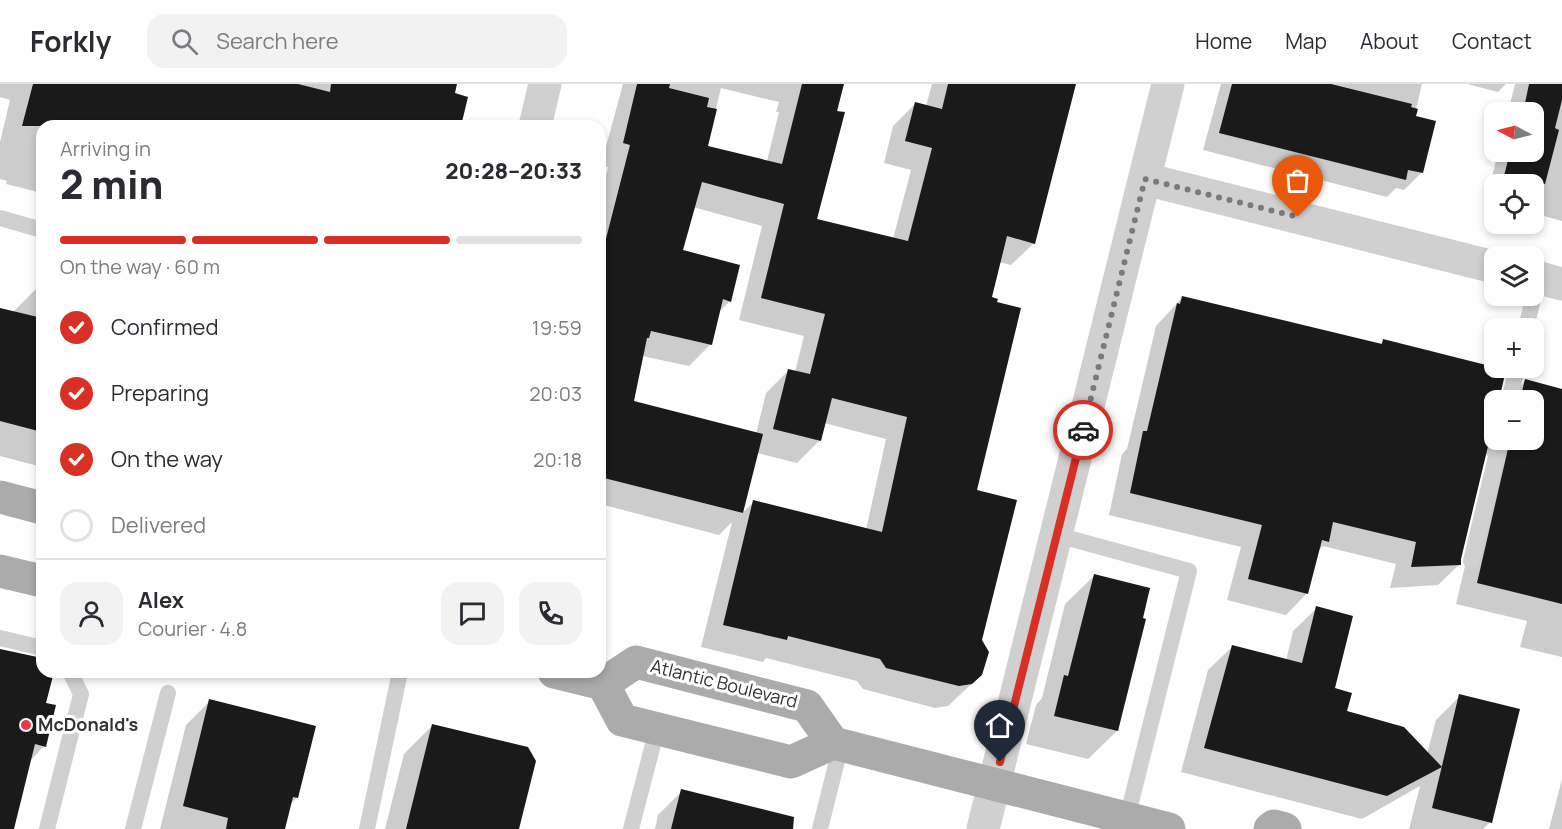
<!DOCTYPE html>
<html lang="en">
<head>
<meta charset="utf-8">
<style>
	:root { --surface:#fff; --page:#f2f2f3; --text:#2b2b33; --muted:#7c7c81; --line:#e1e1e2; --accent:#d93025 }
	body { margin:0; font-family:Manrope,sans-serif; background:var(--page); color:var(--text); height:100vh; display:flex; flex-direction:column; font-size:22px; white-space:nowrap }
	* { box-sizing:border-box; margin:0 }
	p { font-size:20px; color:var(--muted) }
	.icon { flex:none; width:33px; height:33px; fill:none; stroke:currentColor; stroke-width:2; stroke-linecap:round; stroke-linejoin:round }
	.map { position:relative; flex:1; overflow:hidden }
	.side { position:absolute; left:36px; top:36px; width:570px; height:558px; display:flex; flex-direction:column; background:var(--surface); border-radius:18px; box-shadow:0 3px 9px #0003 }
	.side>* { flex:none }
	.needle { width:39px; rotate:277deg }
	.controls { position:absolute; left:1484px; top:18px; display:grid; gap:12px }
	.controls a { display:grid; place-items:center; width:60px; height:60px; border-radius:12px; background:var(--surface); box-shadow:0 3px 9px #0003; font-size:30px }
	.pin { position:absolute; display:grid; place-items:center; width:51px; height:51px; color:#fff; margin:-62px -26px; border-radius:50% 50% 50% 0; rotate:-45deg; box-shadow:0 0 6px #0007 }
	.pin .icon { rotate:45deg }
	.courier { position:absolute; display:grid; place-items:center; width:60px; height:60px; margin:-30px; border:4px solid #d93025; border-radius:50%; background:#fff; color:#222; box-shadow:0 2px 8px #0007 }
	.overview em { font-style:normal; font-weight:800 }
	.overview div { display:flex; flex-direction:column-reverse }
	.overview { display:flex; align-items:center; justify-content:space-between; height:102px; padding:0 24px }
	h1 { font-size:39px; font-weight:800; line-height:45px }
	.bar { display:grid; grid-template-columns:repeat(4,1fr); gap:9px 6px; align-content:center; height:72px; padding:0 24px }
	.bar i { height:8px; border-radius:4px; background:var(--line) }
	.bar .on { background:var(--accent) }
	.bar p { grid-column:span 4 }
	.line { display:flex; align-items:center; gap:15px; padding:0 24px; border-top:2px solid var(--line) }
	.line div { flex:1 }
	.round { display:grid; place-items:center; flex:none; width:63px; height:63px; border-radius:18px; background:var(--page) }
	ol { padding:0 24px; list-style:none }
	li { display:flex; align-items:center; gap:18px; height:66px }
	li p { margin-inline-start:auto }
	li .icon { padding:6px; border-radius:50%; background:var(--accent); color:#fff; stroke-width:4 }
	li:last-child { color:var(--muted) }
	li i { width:33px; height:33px; border:3px solid var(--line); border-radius:50% }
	header { display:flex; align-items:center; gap:36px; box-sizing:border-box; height:84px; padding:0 30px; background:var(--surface); border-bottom:2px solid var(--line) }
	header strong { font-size:28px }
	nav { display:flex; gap:33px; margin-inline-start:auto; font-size:21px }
	.search { width:420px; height:54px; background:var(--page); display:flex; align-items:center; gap:15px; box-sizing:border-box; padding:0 21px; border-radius:18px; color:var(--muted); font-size:22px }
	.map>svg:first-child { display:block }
	.shadow { fill:#0003; fill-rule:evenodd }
	.building { fill:#1a1a1a }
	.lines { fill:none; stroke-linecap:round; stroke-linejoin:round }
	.service { stroke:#d0d0d0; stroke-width:16 }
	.minor { stroke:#d0d0d0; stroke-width:33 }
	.primary { stroke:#ababab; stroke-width:33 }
	.done { stroke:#7a7a7a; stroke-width:6; stroke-dasharray:0 10.8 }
	.route { stroke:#d93025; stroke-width:8 }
	.poi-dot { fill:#e63946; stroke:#fff; stroke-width:2 }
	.labels { text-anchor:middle; stroke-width:6; stroke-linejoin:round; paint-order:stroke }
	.street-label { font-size:18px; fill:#333; stroke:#fff }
	.poi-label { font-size:18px; font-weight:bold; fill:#333; stroke:#fff; text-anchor:start }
</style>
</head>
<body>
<header>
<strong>Forkly</strong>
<div class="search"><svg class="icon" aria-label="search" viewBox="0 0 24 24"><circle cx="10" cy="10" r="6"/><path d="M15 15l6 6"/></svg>Search here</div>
<nav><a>Home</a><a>Map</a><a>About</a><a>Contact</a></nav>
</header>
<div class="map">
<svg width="1562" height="745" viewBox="0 0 1562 745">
	<rect width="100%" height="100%" fill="#fff"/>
	<g class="shadow">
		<path d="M0 0H455L453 10 459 42H42V109L6 100 7 97 0 95V58L10 16 0 13Z"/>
		<path d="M623 0H843L815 137 893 155 911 86 884 79 893 42 915 20 926 22 932 0H1075L1034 159 1011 181 999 178 990 215 975 407 981 591 948 622 935 624 863 605 857 597 766 574 763 578 701 563 732 438 719 451 600 420V115L608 83 601 81ZM721 4 779 18 776 28H779L767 77 707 63ZM693 123 762 142 739 236 804 252 795 288 789 286 766 309 756 350 633 318 642 272 689 282 711 260 719 228 730 217 682 167ZM824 339 886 355 866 446 754 418 741 430 757 369 797 379 820 356Z"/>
		<path d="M1221 0H1422L1414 34 1421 89 1404 106 1396 104 1387 113 1203 66Z"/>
		<path d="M1467 0H1506L1498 8Z"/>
		<path d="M1515 0H1562V137L1533 129V100H1494V120L1486 118 1498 68H1533V28H1508Z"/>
		<path d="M35 206 42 208V383L0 372V226L12 229Z"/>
		<path d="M1182 214 1379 261 1383 257 1504 287 1498 316H1494V356H1533V316H1506L1526 296 1562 306V573L1520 563 1527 537 1456 520 1489 381V374L1485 368 1460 480 1438 501 1390 504 1396 480 1323 462 1318 467 1307 509 1286 531 1227 516 1241 463 1109 431 1122 370 1127 365 1156 242Z"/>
		<path d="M1094 492 1117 647 1088 675 1026 660 1036 621 1042 614 1065 520Z"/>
		<path d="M1317 524 1333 606 1345 629 1427 670 1436 636 1460 612 1490 738 1483 745H1409L1420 702 1362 735 1181 688 1208 586 1232 563 1286 577 1293 547Z"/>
		<path d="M0 566 42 575V588H52L44 620V662L30 677 0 724Z"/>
		<path d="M210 617 297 714 289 721 283 745H160L186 641Z"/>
		<path d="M432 642 518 745H385L404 670Z"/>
		<path d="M1562 695V745H1549Z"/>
		<path d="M682 707 763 745H655L658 731Z"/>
	</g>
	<g class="building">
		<path d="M33 0H298L330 8 331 0H457L455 9 468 13 461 42H22Z"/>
		<path d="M637 0H670L669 4 709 14 707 23 717 25 708 62 782 80 802 0H844L837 27 845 28 817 135 908 157 932 64 905 57 915 18 942 25 948 0H1076L1035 160 1007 152 992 213 998 215 997 218 1021 224 977 406 1017 416 982 556 989 568 982 591 972 600 959 602 886 584 880 575 788 552 787 556 723 541 753 416 882 448 907 333 832 314 821 357 773 345 788 285 810 290 825 230 761 214 784 120 702 98 683 166 740 181 731 218 723 215 712 261 651 247 649 254H647L634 317 763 350 743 429 600 393V178L630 61 623 59Z"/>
		<path d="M1232 0H1331L1412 20 1411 23 1418 25 1416 32 1436 37 1423 89 1408 86 1406 96 1219 49Z"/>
		<path d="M1529 0H1562V16L1555 44 1559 46 1545 100H1502L1510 68H1533V28H1520L1521 24H1524Z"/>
		<path d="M1182 212 1382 260 1383 255 1506 286 1499 316H1494V348L1490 354 1461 475V481L1411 483 1416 458 1333 438 1329 458 1322 456 1308 510 1248 495 1262 441 1130 409 1143 347H1147L1177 219 1180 220Z"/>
		<path d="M0 224 42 234V348L0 337Z"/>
		<path d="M1525 295 1562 305V520L1477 499 1510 356H1533V316H1520Z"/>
		<path d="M1094 490 1150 504 1143 534 1146 535 1118 647 1054 632 1064 591 1068 592Z"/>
		<path d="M1316 522 1353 532 1335 604 1352 609 1347 627 1404 643 1442 683 1387 712 1204 664 1232 561 1302 579Z"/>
		<path d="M0 565 42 574V588H54L46 619 56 621 46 663 35 660 14 745H0Z"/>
		<path d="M1459 610 1520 625 1492 739 1432 724Z"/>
		<path d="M209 615 316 642 298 714 293 713 285 745H226L228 734 183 722Z"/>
		<path d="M432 640 528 663 536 677 519 745H406Z"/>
		<path d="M681 705 794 733 793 745H671Z"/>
	</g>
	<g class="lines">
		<g class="service">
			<path d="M0 134 42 146"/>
			<path d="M1526 244 1538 194"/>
			<path d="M1509 316 1517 284"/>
			<path d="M1057 451 1189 487 1127 734"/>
			<path d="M1471 477 1500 356"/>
			<path d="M0 554 42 564"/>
			<path d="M47 745 81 610 70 588"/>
			<path d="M133 745 168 609"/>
			<path d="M367 745 400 588"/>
			<path d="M631 745 657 645"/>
			<path d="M820 745 841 661"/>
		</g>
		<g class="minor">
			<path d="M535 42 545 0"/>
			<path d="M1145 95 1494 183"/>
			<path d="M1533 192 1562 200"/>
			<path d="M983 745 1168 0"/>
		</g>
		<g class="primary">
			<path d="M0 413 42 424"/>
			<path d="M0 487 42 497"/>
			<path d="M554 588 603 600 622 636 791 678 833 659 1169 745"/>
			<path d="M603 600 636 578 807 622 833 659"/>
			<path d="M1270 745 1274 742 1285 745"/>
		</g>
	</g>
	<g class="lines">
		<path class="done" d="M1083 346 1145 95 1298 133"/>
		<path class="route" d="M1000 678 1083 346"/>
	</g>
	<circle class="poi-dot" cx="26" cy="641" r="6"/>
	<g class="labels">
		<g class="street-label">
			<text transform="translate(724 600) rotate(14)" y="6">Atlantic Boulevard</text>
		</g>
		<g class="poi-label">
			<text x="38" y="647">McDonald's</text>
		</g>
	</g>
</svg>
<div class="controls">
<a><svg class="needle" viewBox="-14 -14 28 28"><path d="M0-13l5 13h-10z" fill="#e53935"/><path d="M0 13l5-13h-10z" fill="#7c7c81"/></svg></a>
<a><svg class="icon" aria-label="locate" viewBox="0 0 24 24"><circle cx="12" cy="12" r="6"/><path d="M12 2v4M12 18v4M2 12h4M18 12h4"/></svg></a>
<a><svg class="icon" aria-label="layers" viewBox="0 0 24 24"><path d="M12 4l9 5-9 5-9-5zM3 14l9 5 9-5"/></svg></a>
<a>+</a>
<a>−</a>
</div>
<div class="pin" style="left:1298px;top:133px;background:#ea580c"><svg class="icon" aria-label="bag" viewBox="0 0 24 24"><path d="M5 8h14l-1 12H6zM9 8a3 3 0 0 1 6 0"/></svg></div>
<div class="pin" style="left:1000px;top:678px;background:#1f2937"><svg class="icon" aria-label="home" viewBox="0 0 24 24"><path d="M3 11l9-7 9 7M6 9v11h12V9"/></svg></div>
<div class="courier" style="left:1083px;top:346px"><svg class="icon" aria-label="car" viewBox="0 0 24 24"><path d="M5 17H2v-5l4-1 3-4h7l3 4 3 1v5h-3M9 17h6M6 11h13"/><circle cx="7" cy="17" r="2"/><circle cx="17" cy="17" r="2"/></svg></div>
<section class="side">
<div class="overview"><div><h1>2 min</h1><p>Arriving in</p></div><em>20:28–20:33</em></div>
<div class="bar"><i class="on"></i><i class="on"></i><i class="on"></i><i></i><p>On the way · 60 m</p></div>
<ol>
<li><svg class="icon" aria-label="check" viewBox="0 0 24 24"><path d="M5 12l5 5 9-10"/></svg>Confirmed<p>19:59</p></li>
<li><svg class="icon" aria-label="check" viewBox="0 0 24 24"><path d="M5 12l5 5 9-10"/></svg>Preparing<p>20:03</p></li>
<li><svg class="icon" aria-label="check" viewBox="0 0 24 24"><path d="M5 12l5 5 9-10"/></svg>On the way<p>20:18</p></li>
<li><i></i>Delivered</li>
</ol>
<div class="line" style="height:108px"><a class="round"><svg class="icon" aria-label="person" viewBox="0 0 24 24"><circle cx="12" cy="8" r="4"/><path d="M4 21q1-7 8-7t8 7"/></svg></a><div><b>Alex</b><p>Courier · 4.8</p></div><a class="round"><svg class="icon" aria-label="chat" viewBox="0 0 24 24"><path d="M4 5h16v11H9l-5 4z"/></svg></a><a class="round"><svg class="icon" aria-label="phone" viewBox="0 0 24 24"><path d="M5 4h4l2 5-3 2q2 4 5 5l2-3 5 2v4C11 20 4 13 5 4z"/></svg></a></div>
</section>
</div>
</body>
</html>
